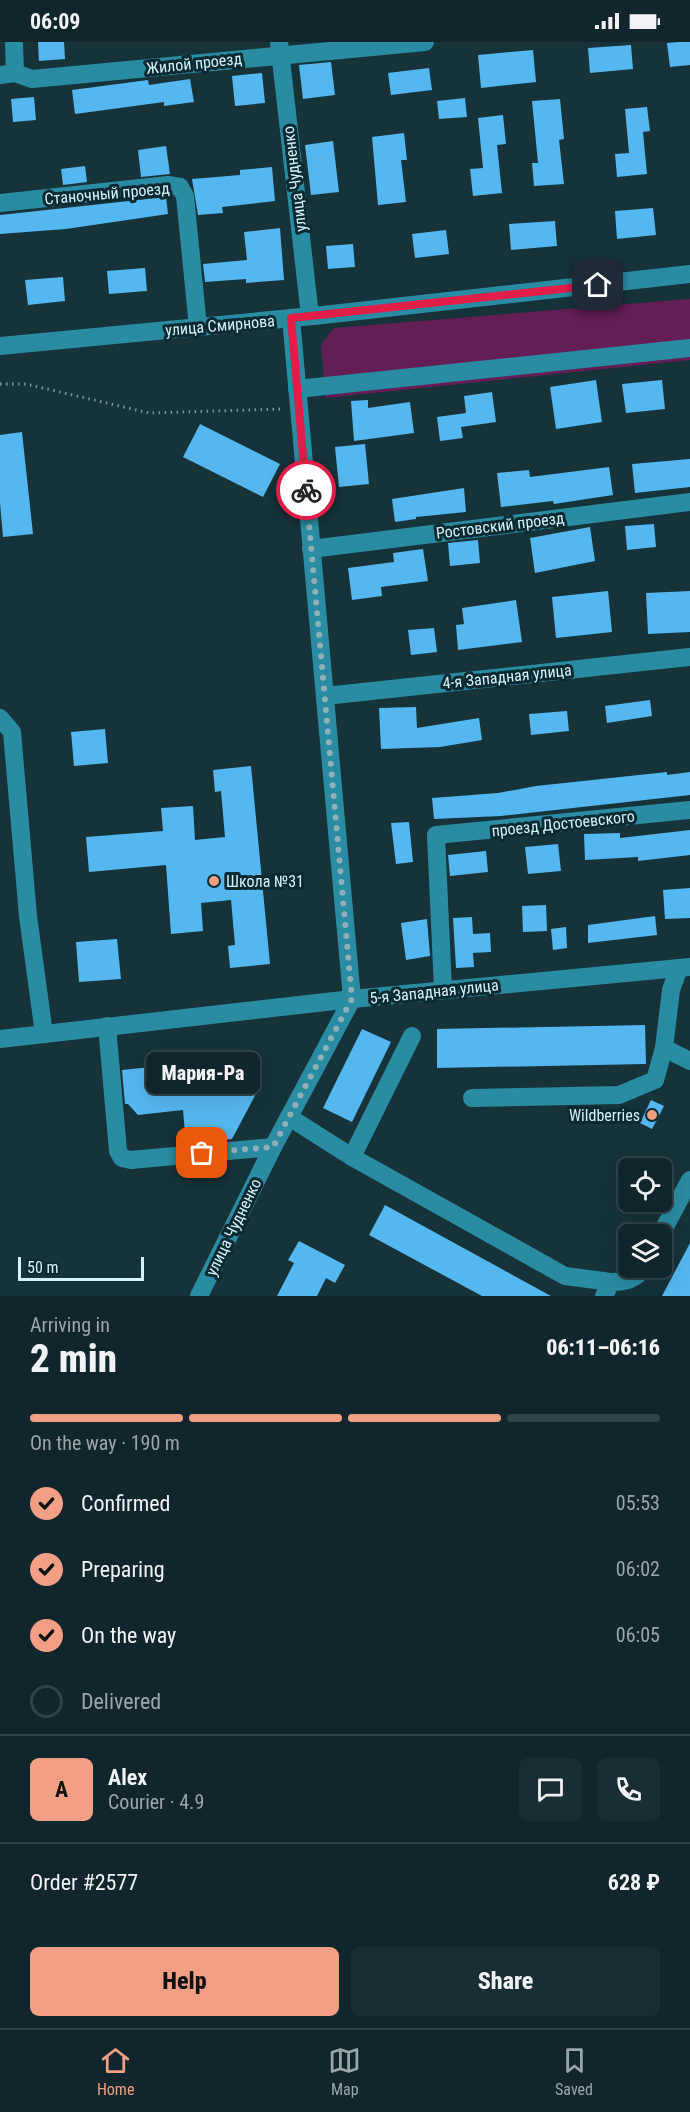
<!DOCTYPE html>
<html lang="en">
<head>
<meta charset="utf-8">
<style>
	:root { --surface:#10262c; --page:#192e34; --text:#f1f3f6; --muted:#9ca5a9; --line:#304348; --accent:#f39f86 }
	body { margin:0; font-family:"Roboto Condensed",sans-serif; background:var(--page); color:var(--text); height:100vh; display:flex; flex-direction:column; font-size:22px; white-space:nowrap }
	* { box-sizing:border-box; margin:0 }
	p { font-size:20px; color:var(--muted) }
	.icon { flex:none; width:33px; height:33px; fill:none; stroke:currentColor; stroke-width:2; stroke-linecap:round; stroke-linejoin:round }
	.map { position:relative; height:1254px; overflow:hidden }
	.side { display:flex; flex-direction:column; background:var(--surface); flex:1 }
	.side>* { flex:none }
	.controls { position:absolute; left:618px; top:1116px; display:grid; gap:12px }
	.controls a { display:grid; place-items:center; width:54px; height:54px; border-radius:9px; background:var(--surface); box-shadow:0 6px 24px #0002,0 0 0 2px var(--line); font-size:30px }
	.scale { position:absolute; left:18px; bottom:15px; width:126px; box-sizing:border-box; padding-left:6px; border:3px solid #d2f3fd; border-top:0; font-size:16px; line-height:21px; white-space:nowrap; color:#d2f3fd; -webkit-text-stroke:4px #0b2930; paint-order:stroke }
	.pin { position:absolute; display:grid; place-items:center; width:51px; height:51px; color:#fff; margin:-26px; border-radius:12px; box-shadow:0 3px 9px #0006 }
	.courier { position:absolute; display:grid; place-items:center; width:60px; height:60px; margin:-30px; border:4px solid #e11d48; border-radius:50%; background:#fff; color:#222; box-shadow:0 2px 8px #0007 }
	.bubble { position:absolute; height:42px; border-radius:9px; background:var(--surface); box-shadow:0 6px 24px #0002,0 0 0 2px var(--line); font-size:20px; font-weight:800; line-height:42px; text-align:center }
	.head em { font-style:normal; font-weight:800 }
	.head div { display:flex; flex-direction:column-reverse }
	.head { display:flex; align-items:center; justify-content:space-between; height:102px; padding:0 30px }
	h1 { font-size:39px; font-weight:800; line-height:45px }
	.bar { display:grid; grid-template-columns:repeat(4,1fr); gap:9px 6px; align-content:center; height:72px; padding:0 30px }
	.bar i { height:8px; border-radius:4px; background:var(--line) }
	.bar .selected { background:var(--accent) }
	.bar p { grid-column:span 4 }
	.line { display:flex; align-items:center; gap:15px; padding:0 30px; border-top:2px solid var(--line) }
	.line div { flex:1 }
	.round { display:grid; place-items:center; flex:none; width:63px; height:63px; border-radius:9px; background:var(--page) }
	ol { padding:0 30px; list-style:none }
	li { display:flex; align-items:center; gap:18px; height:66px }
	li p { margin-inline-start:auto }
	li .icon { padding:6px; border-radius:50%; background:var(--accent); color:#111; stroke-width:4 }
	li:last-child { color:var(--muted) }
	li i { width:33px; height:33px; border:3px solid var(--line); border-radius:50% }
	.cta { display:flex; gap:12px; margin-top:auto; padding:12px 30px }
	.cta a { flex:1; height:69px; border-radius:9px; background:var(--accent); color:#111; font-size:24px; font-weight:800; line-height:69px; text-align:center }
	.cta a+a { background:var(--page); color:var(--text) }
	.status { display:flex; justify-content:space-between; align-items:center; height:42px; padding:0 30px; background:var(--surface); direction:ltr }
	.status svg { height:16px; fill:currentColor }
	.tabs { display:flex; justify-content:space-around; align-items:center; height:84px; border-top:2px solid var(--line); background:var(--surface); font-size:16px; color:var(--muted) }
	.tabs a { display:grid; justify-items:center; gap:3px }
	.tabs .selected { color:var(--accent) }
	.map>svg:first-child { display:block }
	.green { fill:#631e55 }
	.building { fill:#55b7ef }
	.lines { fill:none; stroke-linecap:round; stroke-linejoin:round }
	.path { stroke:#77979f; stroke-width:3; stroke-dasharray:1.5 4.5; stroke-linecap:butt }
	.minor { stroke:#2a8ca2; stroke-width:18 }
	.done { stroke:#90b0b9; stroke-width:6; stroke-dasharray:0 10.8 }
	.route { stroke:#e11d48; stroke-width:8 }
	.poi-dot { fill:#f39f86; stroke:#0b2930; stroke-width:2 }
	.labels { text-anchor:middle; stroke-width:6; stroke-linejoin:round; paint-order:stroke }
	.street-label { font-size:16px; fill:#d2f3fd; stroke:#0b2930 }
	.poi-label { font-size:16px; fill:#d2f3fd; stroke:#0b2930; text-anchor:start }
</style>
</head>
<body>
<div class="status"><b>06:09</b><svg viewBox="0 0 49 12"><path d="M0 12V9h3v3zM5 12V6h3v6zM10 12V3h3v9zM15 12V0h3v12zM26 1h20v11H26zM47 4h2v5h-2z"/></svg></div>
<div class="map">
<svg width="690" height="1254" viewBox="0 0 690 1254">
	<rect width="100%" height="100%" fill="#16333a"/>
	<path class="green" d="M690 257V318L326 356 321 303 334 286Z"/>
	<g class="building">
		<path d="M38 0H64L65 17 39 19Z"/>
		<path d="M679 0H690V23L670 25 667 1Z"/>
		<path d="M631 3 633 27 590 31 588 6Z"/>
		<path d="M533 8 536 40 481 46 478 13Z"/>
		<path d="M331 20 335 53 303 57 299 23Z"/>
		<path d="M429 26 432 48 391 53 388 31Z"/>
		<path d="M262 31 265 61 235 64 232 34Z"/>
		<path d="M190 37 194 60 164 64V60L75 72 72 48 148 38 149 43Z"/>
		<path d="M34 55 36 78 13 80 11 57Z"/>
		<path d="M465 56 467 75 439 77 437 59Z"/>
		<path d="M560 57 564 97 559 98 564 142 534 144 532 121H538L532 59Z"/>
		<path d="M647 65 650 89 643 90 647 132 617 135 615 112 629 111 625 67Z"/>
		<path d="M503 73 506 102 497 103 502 151 473 154 470 127 483 126 478 76Z"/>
		<path d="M404 91 407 118H401L406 160 378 163 372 95Z"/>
		<path d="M333 99 339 150 311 153 305 103Z"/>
		<path d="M166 104 170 132 141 135 138 108Z"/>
		<path d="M85 124 87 140 63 143 61 127Z"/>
		<path d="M272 125 275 159 222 165 223 171 198 173 192 137 240 133V128Z"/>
		<path d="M166 155 168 172 66 187 0 192V173Z"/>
		<path d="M653 166 656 193 617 197 615 169Z"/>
		<path d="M555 179 557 204 511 208 509 182Z"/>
		<path d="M280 186 284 238 246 241V237L205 240 203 222 247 218 244 190Z"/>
		<path d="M446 188 449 212 415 216 412 192Z"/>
		<path d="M353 202 355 225 328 227 326 204Z"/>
		<path d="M145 226 147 249 109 252 107 229Z"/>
		<path d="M63 235 65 259 28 263 25 238Z"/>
		<path d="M596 338 602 380 556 387 550 345Z"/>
		<path d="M662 338 665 367 626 371 622 342Z"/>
		<path d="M492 350 496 380 461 385 463 396 440 399 437 375 466 371 464 354Z"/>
		<path d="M368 358V366L410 360 414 391 354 399 351 359Z"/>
		<path d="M200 382 280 422 263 455 183 415Z"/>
		<path d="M22 390 33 492 3 495 0 461V393Z"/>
		<path d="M365 402 369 442 339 445 335 405Z"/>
		<path d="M690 417V445L635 451 632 422Z"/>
		<path d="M609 425 613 453 554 462 553 459 501 465 497 431 529 428 530 435Z"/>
		<path d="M464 446 466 470 416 475V477L395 480 392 457Z"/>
		<path d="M654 482 656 505 627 508 625 484Z"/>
		<path d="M590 485 595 519 535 531 530 496Z"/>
		<path d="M478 498 480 521 450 524 448 501Z"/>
		<path d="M423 507 428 539 381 545 382 554 352 558 348 526 394 520 393 511Z"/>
		<path d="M608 549 612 590 556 596 552 555Z"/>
		<path d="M690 549V590L648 592 646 551Z"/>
		<path d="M516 558 522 600 458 608 456 583 464 582 462 566Z"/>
		<path d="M434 586 437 610 411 613 408 588Z"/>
		<path d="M650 658 652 674 607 681 605 664Z"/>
		<path d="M416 665 417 686 479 676 482 698 440 705 381 707 379 666Z"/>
		<path d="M567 669 569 689 531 693 529 672Z"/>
		<path d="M105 687 108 721 74 724 71 690Z"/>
		<path d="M251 724 270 922 230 926 228 904 235 903 231 858 201 861 203 889 171 892 166 823 89 830 86 795 163 789 161 766 193 764 195 798 225 795 221 749 215 750 213 728Z"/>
		<path d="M667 730V733L690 730V753L501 774 434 777 432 756 498 751 536 744Z"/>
		<path d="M409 780 413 820 396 822 391 781Z"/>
		<path d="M690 788V813L638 819V815L585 818 584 792 620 791V796Z"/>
		<path d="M558 802 561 829 528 832 525 805Z"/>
		<path d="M486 809 488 830 450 834 448 813Z"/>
		<path d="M690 846V876L665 877 663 848Z"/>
		<path d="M546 863 547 889 523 890 522 864Z"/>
		<path d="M655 874 657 893 588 901V883Z"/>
		<path d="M472 875 473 892 490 891 491 910 473 911 474 925 456 926 453 876Z"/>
		<path d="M427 877 430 914 406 918 401 881Z"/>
		<path d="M566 885 567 906 553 908 551 887Z"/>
		<path d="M117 897 121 937 79 940 76 900Z"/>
		<path d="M645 983 646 1022 437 1026V987Z"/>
		<path d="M362 987 391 1000 352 1080 323 1066Z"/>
		<path d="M239 1016 247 1022 249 1048H258L232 1097 186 1102 183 1068 138 1073 128 1062H125L122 1028Z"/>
		<path d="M651 1058 664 1064 652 1087 640 1081Z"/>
		<path d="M385 1163 551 1254H482L369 1193Z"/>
		<path d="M299 1199 345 1223 335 1241 326 1236 317 1254H277L294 1221 288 1218Z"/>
		<path d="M690 1201V1254H662Z"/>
	</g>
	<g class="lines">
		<path class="path" d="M0 342H26L149 371 282 367"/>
		<g class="minor">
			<path d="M14 0 15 31"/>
			<path d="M279 0 310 274"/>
			<path d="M0 33 15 31 32 37 425 0"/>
			<path d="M0 161 168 143 180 145 185 154 198 285"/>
			<path d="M0 304 323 273 690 232"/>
			<path d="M297 347 690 306"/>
			<path d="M311 507 690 460"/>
			<path d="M325 654 690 615"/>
			<path d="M0 676 12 690 28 874 44 992"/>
			<path d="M679 926 671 948 664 1006 690 1019"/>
			<path d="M443 948 436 793 690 768"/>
			<path d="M107 984 118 1109 122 1116 131 1118 273 1105"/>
			<path d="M0 997 352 957 690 925"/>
			<path d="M472 1056 619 1053 655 1038 664 1006"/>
			<path d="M289 1075 352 1115 565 1234 611 1240"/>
			<path d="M352 1115 412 994"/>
			<path d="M661 1192 690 1138"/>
			<path d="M199 1254 273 1105 352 957 291 276"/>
			<path d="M604 1254 611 1240C624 1240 636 1238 643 1226"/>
		</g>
	</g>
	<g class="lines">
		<path class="done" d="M202 1111 273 1105 352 957 306 448"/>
		<path class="route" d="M306 448 291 276 598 243"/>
	</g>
	<g class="poi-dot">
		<circle cx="214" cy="839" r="6"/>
		<circle cx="652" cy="1073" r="6"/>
	</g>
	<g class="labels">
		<g class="street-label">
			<text transform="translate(194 21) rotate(-6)" y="6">Жилой проезд</text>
			<text transform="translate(294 137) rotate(-97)" y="6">улица Чудненко</text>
			<text transform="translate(107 151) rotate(-5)" y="6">Станочный проезд</text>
			<text transform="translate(220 283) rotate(-5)" y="6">улица Смирнова</text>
			<text transform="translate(500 483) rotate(-7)" y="6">Ростовский проезд</text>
			<text transform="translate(507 634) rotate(-6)" y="6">4-я Западная улица</text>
			<text transform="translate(563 781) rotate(-6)" y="6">проезд Достоевского</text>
			<text transform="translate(434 949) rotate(-6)" y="6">5-я Западная улица</text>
			<text transform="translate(233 1185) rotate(-64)" y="6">улица Чудненко</text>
		</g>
		<g class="poi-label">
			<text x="226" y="845">Школа №31</text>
			<text x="640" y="1079" text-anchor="end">Wildberries</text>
		</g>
	</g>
</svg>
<div class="controls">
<a><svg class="icon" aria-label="locate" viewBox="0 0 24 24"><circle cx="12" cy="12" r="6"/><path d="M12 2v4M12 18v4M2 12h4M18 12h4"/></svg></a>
<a><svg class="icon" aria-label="layers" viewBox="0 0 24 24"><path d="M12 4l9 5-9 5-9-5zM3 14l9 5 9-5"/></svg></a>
</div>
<div class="scale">50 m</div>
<div class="pin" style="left:202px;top:1111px;background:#ea580c"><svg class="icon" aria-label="bag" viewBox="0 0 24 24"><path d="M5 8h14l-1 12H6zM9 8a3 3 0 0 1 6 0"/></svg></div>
<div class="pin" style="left:598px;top:243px;background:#1f2937"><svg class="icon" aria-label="home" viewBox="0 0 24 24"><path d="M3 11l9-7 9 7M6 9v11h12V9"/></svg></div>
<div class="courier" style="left:306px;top:448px"><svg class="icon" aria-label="bike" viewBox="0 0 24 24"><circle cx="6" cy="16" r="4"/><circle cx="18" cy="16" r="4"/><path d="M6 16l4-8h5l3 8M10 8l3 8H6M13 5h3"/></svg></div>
<div class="bubble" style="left:146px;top:1010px;width:114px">Мария-Ра</div>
</div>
<section class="side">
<div class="head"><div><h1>2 min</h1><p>Arriving in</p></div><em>06:11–06:16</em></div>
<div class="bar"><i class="selected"></i><i class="selected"></i><i class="selected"></i><i></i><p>On the way · 190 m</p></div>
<ol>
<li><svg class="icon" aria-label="check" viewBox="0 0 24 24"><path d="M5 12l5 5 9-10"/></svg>Confirmed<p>05:53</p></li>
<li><svg class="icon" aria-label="check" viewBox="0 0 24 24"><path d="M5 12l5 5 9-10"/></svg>Preparing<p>06:02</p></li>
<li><svg class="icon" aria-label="check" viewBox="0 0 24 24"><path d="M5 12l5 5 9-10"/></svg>On the way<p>06:05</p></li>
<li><i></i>Delivered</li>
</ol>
<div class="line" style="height:108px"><b class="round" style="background:var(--accent);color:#111">A</b><div><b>Alex</b><p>Courier · 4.9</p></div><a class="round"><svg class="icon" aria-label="chat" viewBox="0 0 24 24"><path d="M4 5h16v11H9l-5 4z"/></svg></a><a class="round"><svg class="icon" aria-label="phone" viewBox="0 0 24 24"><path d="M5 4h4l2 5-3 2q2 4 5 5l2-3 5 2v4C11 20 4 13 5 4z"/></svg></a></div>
<div class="line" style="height:78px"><div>Order #2577</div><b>628 ₽</b></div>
<div class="cta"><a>Help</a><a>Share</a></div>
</section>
<nav class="tabs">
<a class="selected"><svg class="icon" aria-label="home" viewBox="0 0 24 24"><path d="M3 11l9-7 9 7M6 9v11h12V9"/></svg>Home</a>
<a><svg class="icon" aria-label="map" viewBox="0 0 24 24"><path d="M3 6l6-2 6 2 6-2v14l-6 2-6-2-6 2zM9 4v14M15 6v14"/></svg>Map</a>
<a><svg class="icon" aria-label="saved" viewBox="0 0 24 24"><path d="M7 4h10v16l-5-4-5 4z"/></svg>Saved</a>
</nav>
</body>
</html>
